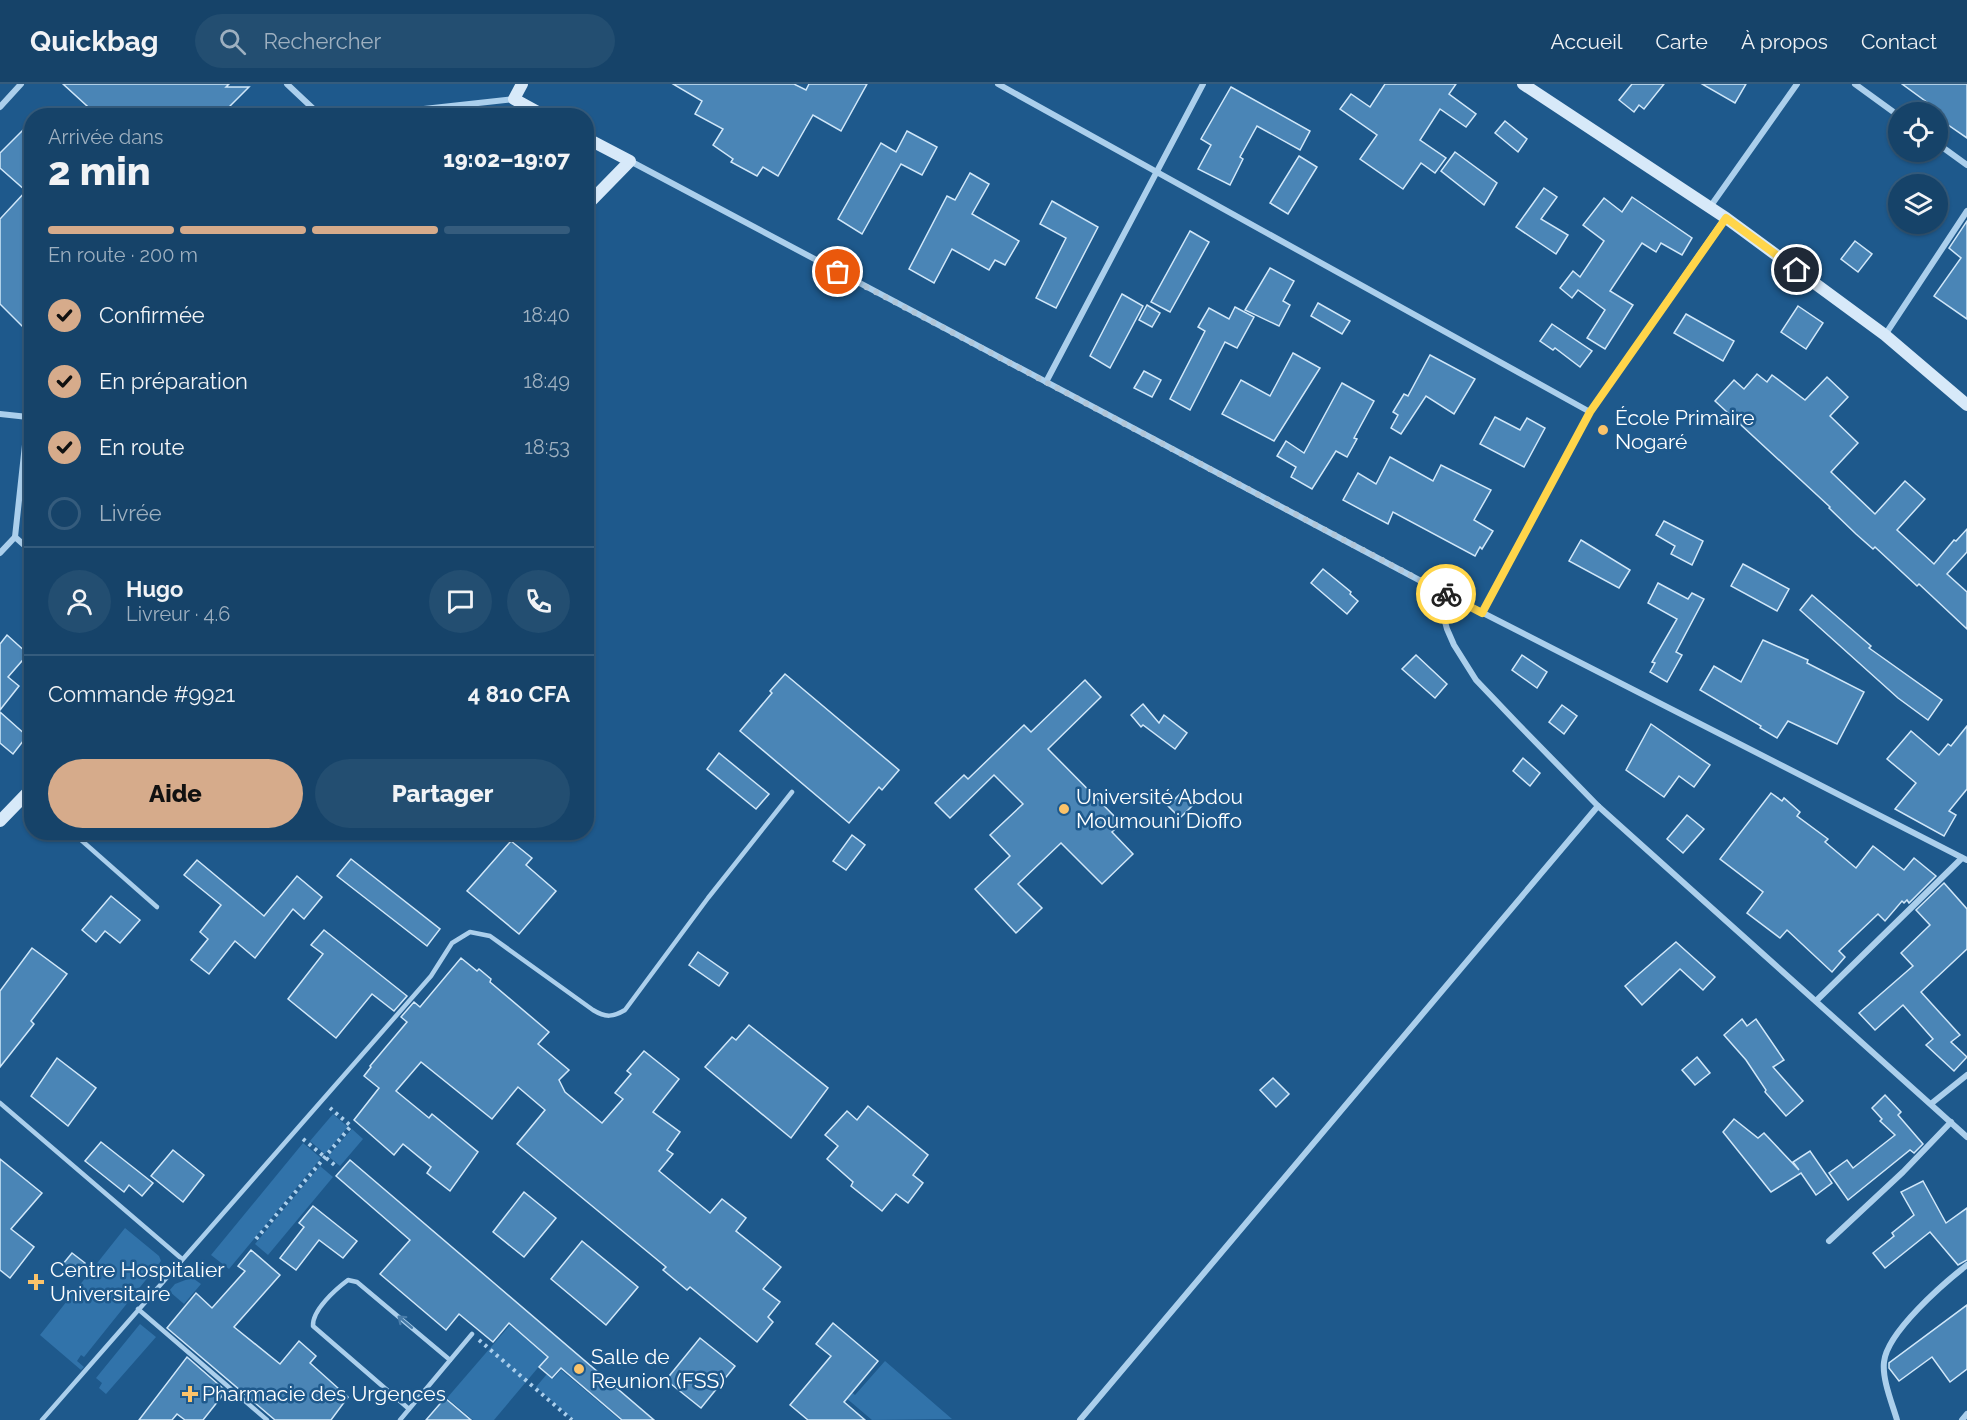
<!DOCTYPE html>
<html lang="fr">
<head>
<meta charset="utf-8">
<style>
	:root { --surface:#164369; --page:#234e71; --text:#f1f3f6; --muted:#9eb0c0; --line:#355c7d; --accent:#d6ab8b }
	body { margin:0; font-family:Raleway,sans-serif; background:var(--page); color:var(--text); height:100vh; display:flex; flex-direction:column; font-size:22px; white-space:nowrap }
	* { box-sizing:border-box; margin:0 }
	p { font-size:20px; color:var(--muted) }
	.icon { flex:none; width:33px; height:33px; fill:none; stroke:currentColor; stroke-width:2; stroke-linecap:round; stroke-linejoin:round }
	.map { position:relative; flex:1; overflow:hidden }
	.details { position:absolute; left:24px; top:24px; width:570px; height:732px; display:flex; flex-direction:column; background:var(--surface); border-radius:24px; box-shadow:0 2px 4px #0004,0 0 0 2px var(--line) }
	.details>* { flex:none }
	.fabs { position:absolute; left:1888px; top:18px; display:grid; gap:12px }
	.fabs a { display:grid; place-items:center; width:60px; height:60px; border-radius:50%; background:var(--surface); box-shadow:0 2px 4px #0004,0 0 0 2px var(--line); font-size:30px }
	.pin { position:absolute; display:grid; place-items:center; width:51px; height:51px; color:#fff; margin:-26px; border:3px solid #fff; border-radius:50%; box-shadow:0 2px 6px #0007 }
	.courier { position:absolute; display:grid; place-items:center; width:60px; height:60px; margin:-30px; border:4px solid #ffd54a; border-radius:50%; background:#fff; color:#222; box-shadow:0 2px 8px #0007 }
	.summary em { font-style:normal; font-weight:800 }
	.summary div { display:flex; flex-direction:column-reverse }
	.summary { display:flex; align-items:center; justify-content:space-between; height:102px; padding:0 24px }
	h1 { font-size:39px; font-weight:800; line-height:45px }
	.bar { display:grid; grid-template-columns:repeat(4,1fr); gap:9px 6px; align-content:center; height:72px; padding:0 24px }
	.bar i { height:8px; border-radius:4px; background:var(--line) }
	.bar .selected { background:var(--accent) }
	.bar p { grid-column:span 4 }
	.line { display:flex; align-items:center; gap:15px; padding:0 24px; border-top:2px solid var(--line) }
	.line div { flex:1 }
	.round { display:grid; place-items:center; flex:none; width:63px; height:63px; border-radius:32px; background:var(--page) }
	ol { padding:0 24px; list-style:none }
	li { display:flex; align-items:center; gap:18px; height:66px }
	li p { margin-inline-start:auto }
	li .icon { padding:6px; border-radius:50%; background:var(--accent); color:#111; stroke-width:4 }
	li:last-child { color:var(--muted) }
	li i { width:33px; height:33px; border:3px solid var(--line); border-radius:50% }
	.action { display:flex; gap:12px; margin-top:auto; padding:12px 24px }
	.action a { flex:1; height:69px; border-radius:36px; background:var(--accent); color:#111; font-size:24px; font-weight:800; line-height:69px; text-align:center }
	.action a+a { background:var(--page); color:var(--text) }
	header { display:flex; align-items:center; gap:36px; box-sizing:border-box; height:84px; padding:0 30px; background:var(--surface); border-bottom:2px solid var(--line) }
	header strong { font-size:28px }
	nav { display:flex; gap:33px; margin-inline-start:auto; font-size:21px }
	.search { width:420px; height:54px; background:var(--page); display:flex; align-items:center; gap:15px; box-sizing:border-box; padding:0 21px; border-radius:33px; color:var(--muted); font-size:22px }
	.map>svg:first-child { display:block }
	.green { fill:#3173aa }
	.building { fill:#4a85b6; stroke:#d0e7f9; stroke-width:1.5 }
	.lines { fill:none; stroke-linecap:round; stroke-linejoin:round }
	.path { stroke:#abcfec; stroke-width:4; stroke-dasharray:3 4.5; stroke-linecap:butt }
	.lane { stroke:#abcfec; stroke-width:4.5 }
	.street { stroke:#abcfec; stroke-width:6 }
	.secondary { stroke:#d7e9f9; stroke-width:12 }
	.oneway { stroke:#487ca9 }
	.done { stroke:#b0c5d7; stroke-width:6; stroke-dasharray:0 10.8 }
	.route { stroke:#ffd54a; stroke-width:8 }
	.poi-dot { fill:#fbc36a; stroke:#1e598c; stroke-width:2 }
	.labels { text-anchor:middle; stroke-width:5; stroke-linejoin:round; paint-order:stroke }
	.poi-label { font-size:21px; fill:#fff; stroke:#1e598c; text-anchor:start }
</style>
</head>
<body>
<header>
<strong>Quickbag</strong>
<div class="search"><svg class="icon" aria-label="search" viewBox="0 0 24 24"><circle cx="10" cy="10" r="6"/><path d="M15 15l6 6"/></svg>Rechercher</div>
<nav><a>Accueil</a><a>Carte</a><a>À propos</a><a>Contact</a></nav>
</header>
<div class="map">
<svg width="1967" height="1336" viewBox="0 0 1967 1336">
	<rect width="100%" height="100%" fill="#1e598c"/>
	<g class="green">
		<path d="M333 1030 348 1043 325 1070 310 1057Z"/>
		<path d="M352 1045 363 1055 340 1082 328 1072Z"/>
		<path d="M303 1059 321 1074 229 1185 211 1171Z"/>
		<path d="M320 1082 333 1093 268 1171 255 1160Z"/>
		<path d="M125 1144 159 1172 161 1177 84 1273 81 1271 77 1277 84 1283 81 1286 40 1251Z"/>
		<path d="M188 1195H194L201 1200 184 1220 169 1207 175 1200Z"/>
		<path d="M140 1240 156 1253 106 1310 99 1304 102 1299 96 1294Z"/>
		<path d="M510 1241 547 1273 494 1336H473L447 1314Z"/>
		<path d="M885 1277 952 1335 872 1336 825 1296 835 1294 855 1311Z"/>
		<path d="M561 1286 620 1336H574L536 1303 547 1290 553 1295Z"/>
	</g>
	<g class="building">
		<path d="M63 0H229L226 3H249L220 32H98Z"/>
		<path d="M673 0H794L806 6 809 0H867L841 47 813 31 778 92 763 83 757 92 731 78 733 75 713 61 723 45 695 30 702 17Z"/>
		<path d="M1385 0H1456L1449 10 1476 30 1466 43 1440 25 1420 56 1446 74 1435 89 1421 79 1403 105 1360 75 1377 51 1340 25 1351 10 1370 23Z"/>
		<path d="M1632 0H1664L1644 25 1639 21 1634 28 1619 16Z"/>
		<path d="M1702 0H1746L1735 19Z"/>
		<path d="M1902 0H1967V54L1938 34 1939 27Z"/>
		<path d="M1231 3 1310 47 1300 66 1257 42 1240 73 1243 75 1230 101 1198 85 1211 61 1201 55Z"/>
		<path d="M32 37V252L0 220V135L26 107 0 84V69Z"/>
		<path d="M1505 37 1527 55 1518 68 1495 49Z"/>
		<path d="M907 47 937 63 922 91 901 80 862 150 838 135 881 59 896 68Z"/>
		<path d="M1455 68 1497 99 1484 121 1441 87Z"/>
		<path d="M1299 72 1317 83 1288 130 1270 119Z"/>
		<path d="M970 89 989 100 972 130 1019 157 1005 181 995 176 989 186 952 165 934 199 909 185 947 112 955 116Z"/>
		<path d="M1544 104 1557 113 1541 135 1568 151 1556 170 1516 143Z"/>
		<path d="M1632 113 1692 154 1682 171 1661 159 1656 168 1642 159 1610 207 1633 221 1605 265 1587 254 1605 226 1578 206 1572 214 1560 204 1573 187 1580 193 1604 157 1583 141 1604 114 1622 128Z"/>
		<path d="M1052 117 1098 143 1056 224 1036 214 1066 154 1040 140Z"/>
		<path d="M1967 137V235L1934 212 1961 174 1949 164Z"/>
		<path d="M1190 147 1209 158 1170 228 1151 218Z"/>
		<path d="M1855 157 1872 170 1858 188 1841 175Z"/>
		<path d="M1270 184 1294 197 1283 217 1290 221 1279 242 1245 226Z"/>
		<path d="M1122 210 1143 222 1110 284 1090 272Z"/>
		<path d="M1318 219 1350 237 1342 250 1311 232Z"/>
		<path d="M1147 221 1160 229 1152 243 1139 236Z"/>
		<path d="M1798 222 1823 239 1806 265 1781 248Z"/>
		<path d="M1235 223 1254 233 1237 264 1225 258 1190 326 1170 315 1205 247 1198 243 1209 224 1229 235Z"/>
		<path d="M1686 230 1734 257 1723 277 1674 249Z"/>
		<path d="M1552 240 1592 267 1580 283 1555 264 1553 266 1540 257Z"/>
		<path d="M1293 269 1320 284 1274 357 1222 330 1241 296 1270 312Z"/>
		<path d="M1430 271 1475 295 1454 330 1426 312 1401 350 1391 344 1398 331 1393 328 1404 310 1408 312Z"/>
		<path d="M1144 287 1161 296 1152 313 1134 304Z"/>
		<path d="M1757 290 1767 298 1772 291 1805 316 1827 293 1848 313 1830 332 1858 359 1831 388 1875 430 1905 397 1925 415 1897 446 1934 480 1954 456 1956 457 1967 445V468L1947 490 1967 508V545L1919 500 1917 502 1875 463 1873 465 1856 450 1829 424 1830 423 1715 317 1734 296 1744 305Z"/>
		<path d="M1342 299 1374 317 1354 354 1357 355 1347 373 1336 367 1312 405 1291 393 1296 383 1277 372 1286 357 1304 369Z"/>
		<path d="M1495 333 1520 346 1527 334 1545 344 1524 383 1480 360Z"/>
		<path d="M1390 373 1433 397 1441 381 1491 406 1474 436 1493 447 1482 465 1480 463 1475 472 1393 428 1388 440 1343 416 1358 389 1376 400Z"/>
		<path d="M1664 437 1703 457 1692 481 1671 470 1675 462 1656 451Z"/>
		<path d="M1581 456 1630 486 1619 504 1569 477Z"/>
		<path d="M1743 480 1789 505 1777 527 1731 502Z"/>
		<path d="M1323 485 1351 508 1350 510 1358 517 1347 530 1311 499Z"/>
		<path d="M1658 499 1688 515 1692 509 1704 515 1676 568 1682 571 1667 598 1650 588 1655 579 1652 578 1677 535 1648 519Z"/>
		<path d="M1812 511 1871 562 1869 564 1942 616 1928 636 1898 614 1800 526Z"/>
		<path d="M7 551 28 570 8 593 19 602 0 626V560Z"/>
		<path d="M1763 556 1808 576 1807 579 1864 608 1837 660 1788 637 1777 654 1760 644 1761 642 1700 606 1714 582 1741 598Z"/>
		<path d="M1416 571 1447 600 1435 614 1402 585Z"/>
		<path d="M1522 571 1547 588 1537 604 1512 586Z"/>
		<path d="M785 590 899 686 882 706 879 703 849 739 740 647 772 609 770 607Z"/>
		<path d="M1085 596 1101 613 1048 665 1121 739 1112 748 1133 770 1102 800 1061 759 1018 800 1042 824 1016 849 975 805 1010 772 990 751 1023 720 994 691 950 734 935 719 964 691 968 695 1024 641 1031 648Z"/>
		<path d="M1143 620 1159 639 1164 631 1187 649 1175 665 1143 641 1141 643 1131 631Z"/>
		<path d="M1562 621 1577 632 1564 650 1549 638Z"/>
		<path d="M0 628 27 652 13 670 0 659Z"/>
		<path d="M1651 640 1710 681 1694 703 1679 692 1664 713 1626 686Z"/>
		<path d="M1967 642V705L1949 727 1956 731 1944 752 1895 725 1916 699 1887 675 1911 647 1939 671 1948 660 1951 662Z"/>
		<path d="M719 669 769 710 756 725 707 685Z"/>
		<path d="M1523 674 1540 689 1530 702 1513 687Z"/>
		<path d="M1183 707 1195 719 1180 734 1168 722Z"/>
		<path d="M1771 709 1782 717 1784 714 1800 728 1797 732 1828 755 1825 758 1856 784 1873 762 1904 786 1914 774 1936 792 1909 819 1907 816 1904 819 1902 817 1885 837 1878 830 1839 867 1845 873 1832 888 1787 846 1780 854 1747 829 1763 808 1720 775Z"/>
		<path d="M1687 731 1704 745 1683 769 1667 755Z"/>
		<path d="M852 751 865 761 846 786 833 777Z"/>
		<path d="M511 757 532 774 526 781 556 807 519 850 467 807Z"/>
		<path d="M351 775 440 845 427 862 337 792Z"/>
		<path d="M197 776 264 832 297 792 322 813 304 835 293 825 255 874 235 857 209 890 191 876 208 855 200 848 221 821 184 791Z"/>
		<path d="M1944 799 1967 825V865L1921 908 1960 951 1951 958 1967 973 1954 987 1926 961 1933 955 1903 921 1875 946 1859 929 1913 882 1901 869 1930 841 1916 826Z"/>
		<path d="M111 812 140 836 120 859 105 847 96 858 82 846Z"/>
		<path d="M324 846 407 912 394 927 372 910 336 954 288 915 323 870 311 861Z"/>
		<path d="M1676 858 1715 893 1703 906 1680 885 1642 921 1625 902Z"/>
		<path d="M32 864 67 890 31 937 34 940 0 983V907Z"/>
		<path d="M698 868 728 889 719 902 689 881Z"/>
		<path d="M461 874 477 887 479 885 491 895 490 898 549 948 538 960 569 986 559 996 565 1008 602 1039 623 1015 615 1009 631 990 627 987 644 967 679 995 653 1028 680 1048 667 1066 673 1070 659 1087 710 1129 722 1115 746 1134 736 1147 781 1183 763 1205 780 1218 768 1233 773 1238 757 1258 690 1203 687 1206 663 1186 666 1183 517 1060 545 1026 518 1003 492 1035 421 978 396 1007 429 1034 432 1030 478 1068 450 1107 427 1089 431 1083 403 1060 394 1071 354 1036 379 1004 364 992 371 983 370 982 407 938 401 933 414 918 420 923Z"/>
		<path d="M1742 935 1747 942 1756 935 1784 976 1773 983 1803 1017 1786 1032 1765 1008 1766 1006 1746 976 1724 951Z"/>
		<path d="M749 941 828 1004 791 1054 705 983 732 953 736 956Z"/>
		<path d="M1697 973 1710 989 1695 1001 1682 986Z"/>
		<path d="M57 974 96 1004 68 1042 31 1012Z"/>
		<path d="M1273 994 1289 1010 1276 1023 1260 1006Z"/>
		<path d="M1885 1011 1901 1028 1898 1031 1923 1060 1914 1069 1910 1066 1848 1116 1829 1089 1847 1076 1853 1084 1895 1051 1880 1037 1882 1035 1872 1024Z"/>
		<path d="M868 1022 928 1071 913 1091 923 1099 908 1119 896 1110 882 1127 851 1102 853 1098 827 1075 838 1062 825 1051 847 1027 857 1036Z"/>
		<path d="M1734 1035 1758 1054 1764 1049 1799 1086 1793 1078 1810 1067 1832 1099 1816 1111 1801 1089 1771 1108 1723 1048Z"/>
		<path d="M101 1058 153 1099 142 1112 129 1101 124 1108 85 1077Z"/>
		<path d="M173 1066 204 1091 183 1118 151 1092Z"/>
		<path d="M0 1075 42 1109 11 1145 34 1163 10 1194 0 1186Z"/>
		<path d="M350 1076 494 1199 654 1336H622L561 1284 552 1294 539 1283 548 1273 509 1239 493 1258 459 1230 446 1246 380 1190 410 1156 336 1092Z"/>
		<path d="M1923 1097 1946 1139 1967 1124V1176L1958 1181 1930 1148 1885 1184 1873 1169 1894 1152 1892 1149 1914 1131 1901 1108Z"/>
		<path d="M524 1108 556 1134 524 1173 493 1148Z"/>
		<path d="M313 1122 357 1157 343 1174 319 1156 296 1186 280 1174 304 1143 299 1139Z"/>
		<path d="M582 1157 638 1203 606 1241 551 1195Z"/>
		<path d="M251 1166 280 1191 234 1243 280 1280 299 1257 316 1272 310 1279 348 1313 331 1336H275L167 1244 196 1209 212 1224 245 1187 238 1182Z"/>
		<path d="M72 1169 85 1179 75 1190 63 1180Z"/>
		<path d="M1967 1221V1285L1950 1298 1932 1273 1899 1297 1889 1284V1279Z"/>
		<path d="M833 1239 878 1277 844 1318 865 1336H808L790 1321 831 1272 816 1260Z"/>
		<path d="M700 1254 735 1282 701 1324 666 1296Z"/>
		<path d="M187 1273 226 1307 203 1336H185L177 1330 172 1336H139Z"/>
		<path d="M445 1314 471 1336H426Z"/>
	</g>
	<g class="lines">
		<g class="path">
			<path d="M303 1055 337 1083"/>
			<path d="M256 1155 351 1042 330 1024"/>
			<path d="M479 1256 572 1336"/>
		</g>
		<g class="lane">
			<path d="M72 748 157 823"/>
			<path d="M0 1019 182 1175"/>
			<path d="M138 1225 267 1336"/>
			<path d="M409 1325 313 1242C312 1226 336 1205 348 1196L357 1198 450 1276"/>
			<path d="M42 1336 431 892 452 859 470 848 490 852 593 926C606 934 613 933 625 926L708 814 792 708"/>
			<path d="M400 1336 472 1250"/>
		</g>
		<g class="street">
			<path d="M287 0 321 32"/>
			<path d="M998 0 1590 328"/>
			<path d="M1855 0 1899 32"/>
			<path d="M0 23 21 0"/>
			<path d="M360 32 514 15"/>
			<path d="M1938 60 1967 81"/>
			<path d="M630 77 1436 505 1967 776"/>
			<path d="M1710 123 1797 0"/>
			<path d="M1885 251 1967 127"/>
			<path d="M1046 298 1203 0"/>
			<path d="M0 330 28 333 32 330"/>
			<path d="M15 453 32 468"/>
			<path d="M0 469 15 453 28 333"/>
			<path d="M1436 505 1447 545 1454 561 1476 596 1517 639 1598 722 1967 1053"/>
			<path d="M1482 529 1590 328 1725 134"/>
			<path d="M1816 917 1962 774"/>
			<path d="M1932 1019 1967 991"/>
			<path d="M1829 1157 1903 1088 1951 1038"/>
			<path d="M1080 1336 1598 722"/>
			<path d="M1897 1336C1892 1319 1882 1295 1884 1278 1887 1248 1944 1199 1967 1181"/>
			<path d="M1962 1336 1967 1330"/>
		</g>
		<g class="secondary">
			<path d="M522 0 514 15 545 32"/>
			<path d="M1523 0 1726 134 1885 251 1967 321"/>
			<path d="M586 54 630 77 586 122"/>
			<path d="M0 737 32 704"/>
		</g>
	</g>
	<defs><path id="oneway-shaft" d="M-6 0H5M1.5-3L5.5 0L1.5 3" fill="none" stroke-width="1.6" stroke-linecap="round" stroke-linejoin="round" transform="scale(1.5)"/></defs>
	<use class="oneway" href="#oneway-shaft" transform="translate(405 1238) rotate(-140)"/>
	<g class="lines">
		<path class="done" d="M838 188 1446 510"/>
		<path class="route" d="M1446 510 1482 529 1590 328 1726 134 1797 186"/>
	</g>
	<g class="poi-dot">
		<circle cx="1603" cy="346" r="6"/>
		<circle cx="1064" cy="725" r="6"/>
		<path d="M33 1189h6v6h6v6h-6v6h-6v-6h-6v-6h6z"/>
		<circle cx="579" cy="1285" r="6"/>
		<path d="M187 1301h6v6h6v6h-6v6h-6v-6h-6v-6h6z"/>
	</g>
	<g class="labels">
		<g class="poi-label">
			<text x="1615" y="341">École Primaire<tspan x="1615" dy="24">Nogaré</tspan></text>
			<text x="1076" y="720">Université Abdou<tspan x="1076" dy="24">Moumouni Dioffo</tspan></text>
			<text x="50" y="1193">Centre Hospitalier<tspan x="50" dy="24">Universitaire</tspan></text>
			<text x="591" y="1280">Salle de<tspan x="591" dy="24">Reunion (FSS)</tspan></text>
			<text x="202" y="1317">Pharmacie des Urgences</text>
		</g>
	</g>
</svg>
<div class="fabs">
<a><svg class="icon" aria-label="locate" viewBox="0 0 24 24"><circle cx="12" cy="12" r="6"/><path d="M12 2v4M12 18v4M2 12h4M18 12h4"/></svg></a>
<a><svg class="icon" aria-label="layers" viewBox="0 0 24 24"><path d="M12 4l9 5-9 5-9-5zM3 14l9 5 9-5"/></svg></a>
</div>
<div class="pin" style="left:838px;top:188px;background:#ea580c"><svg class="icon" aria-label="bag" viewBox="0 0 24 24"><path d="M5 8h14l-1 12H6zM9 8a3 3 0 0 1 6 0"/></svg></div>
<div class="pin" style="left:1797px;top:186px;background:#1f2937"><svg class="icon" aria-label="home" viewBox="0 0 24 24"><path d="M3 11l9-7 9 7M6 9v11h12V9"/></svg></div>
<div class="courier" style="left:1446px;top:510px"><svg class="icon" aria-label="bike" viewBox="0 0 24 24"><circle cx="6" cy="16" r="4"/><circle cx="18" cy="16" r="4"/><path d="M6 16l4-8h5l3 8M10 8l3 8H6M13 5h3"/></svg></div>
<section class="details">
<div class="summary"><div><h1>2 min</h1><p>Arrivée dans</p></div><em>19:02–19:07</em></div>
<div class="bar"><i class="selected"></i><i class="selected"></i><i class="selected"></i><i></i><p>En route · 200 m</p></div>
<ol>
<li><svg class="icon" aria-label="check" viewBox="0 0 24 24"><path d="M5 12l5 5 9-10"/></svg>Confirmée<p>18:40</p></li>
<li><svg class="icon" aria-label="check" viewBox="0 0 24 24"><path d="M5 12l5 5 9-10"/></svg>En préparation<p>18:49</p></li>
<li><svg class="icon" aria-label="check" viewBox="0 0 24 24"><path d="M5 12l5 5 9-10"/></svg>En route<p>18:53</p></li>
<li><i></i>Livrée</li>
</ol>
<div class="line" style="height:108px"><a class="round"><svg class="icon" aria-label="person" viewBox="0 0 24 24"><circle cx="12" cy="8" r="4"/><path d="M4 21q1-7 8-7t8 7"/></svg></a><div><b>Hugo</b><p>Livreur · 4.6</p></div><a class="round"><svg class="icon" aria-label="chat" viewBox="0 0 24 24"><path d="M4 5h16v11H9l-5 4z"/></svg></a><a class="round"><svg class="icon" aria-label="phone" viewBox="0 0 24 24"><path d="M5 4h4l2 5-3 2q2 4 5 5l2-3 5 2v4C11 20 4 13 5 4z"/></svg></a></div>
<div class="line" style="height:78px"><div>Commande #9921</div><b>4 810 CFA</b></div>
<div class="action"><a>Aide</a><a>Partager</a></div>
</section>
</div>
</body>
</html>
